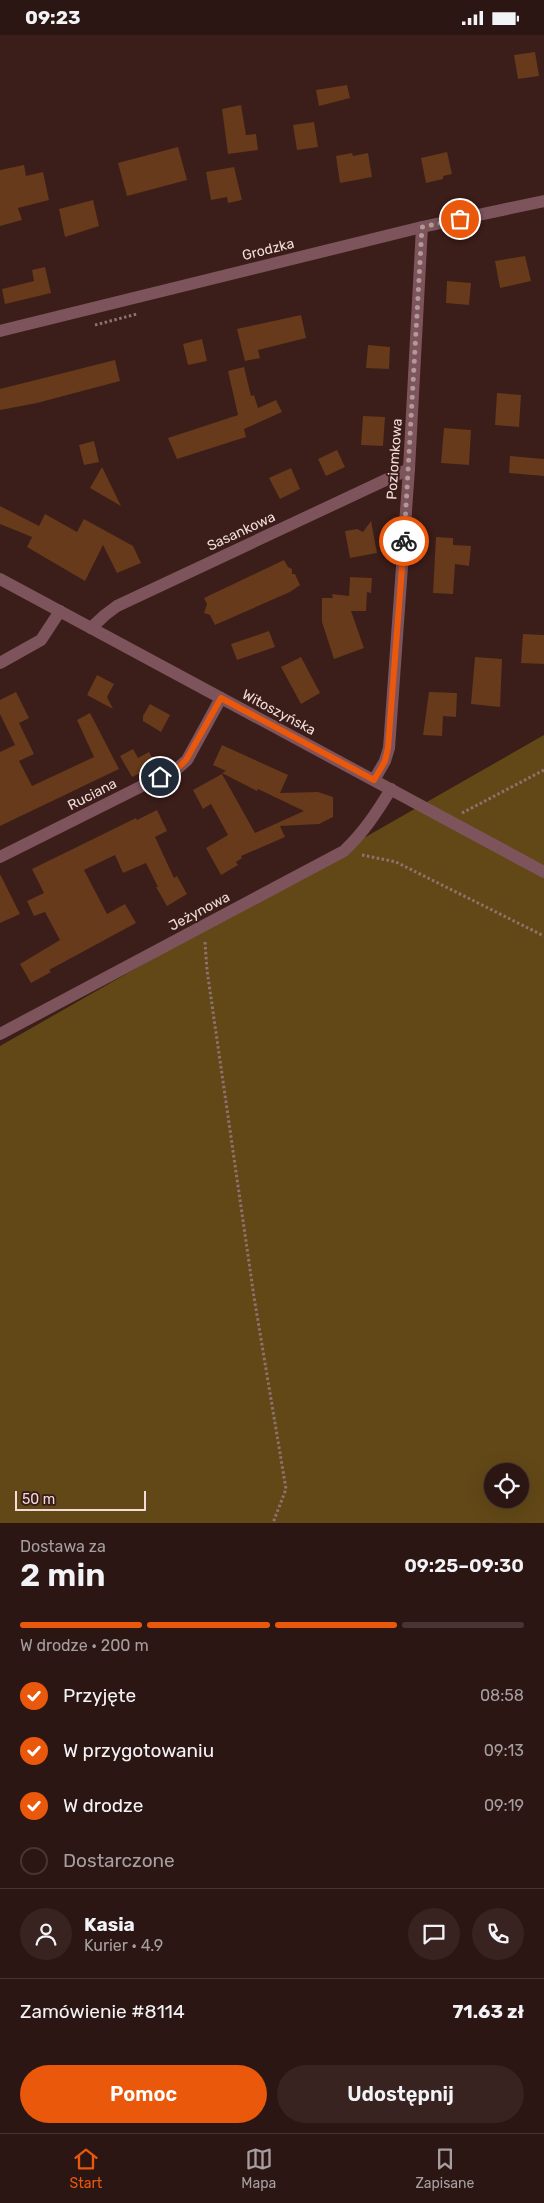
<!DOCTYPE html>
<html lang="pl">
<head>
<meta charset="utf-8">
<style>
	:root { --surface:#2c1613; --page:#382321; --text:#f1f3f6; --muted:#a69fa0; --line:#483533; --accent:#ea580c }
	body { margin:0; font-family:Rubik,sans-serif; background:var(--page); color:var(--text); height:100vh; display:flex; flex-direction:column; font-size:19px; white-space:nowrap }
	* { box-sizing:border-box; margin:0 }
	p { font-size:16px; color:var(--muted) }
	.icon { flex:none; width:28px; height:28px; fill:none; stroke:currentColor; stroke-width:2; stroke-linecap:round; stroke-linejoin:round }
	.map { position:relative; height:1488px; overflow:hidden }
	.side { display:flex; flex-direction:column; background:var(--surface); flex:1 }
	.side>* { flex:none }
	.fabs { position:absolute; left:484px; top:1428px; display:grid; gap:10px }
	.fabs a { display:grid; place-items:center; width:45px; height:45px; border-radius:50%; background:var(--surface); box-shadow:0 5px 20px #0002,0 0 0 1px var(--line); font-size:25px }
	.scale { position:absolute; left:15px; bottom:12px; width:131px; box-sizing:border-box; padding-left:5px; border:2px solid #f1dcd9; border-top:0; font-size:14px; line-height:18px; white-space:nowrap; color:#f1dcd9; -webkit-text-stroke:4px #3b1d19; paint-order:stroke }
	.pin { position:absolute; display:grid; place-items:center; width:42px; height:42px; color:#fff; margin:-21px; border:2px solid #fff; border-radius:50%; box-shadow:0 1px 5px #0007 }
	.courier { position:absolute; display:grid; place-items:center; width:50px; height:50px; margin:-25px; border:4px solid #ea580c; border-radius:50%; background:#fff; color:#222; box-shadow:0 1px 6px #0007 }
	.summary em { font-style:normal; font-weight:600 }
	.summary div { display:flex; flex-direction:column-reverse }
	.summary { display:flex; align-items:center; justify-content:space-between; height:85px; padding:0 20px }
	h1 { font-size:32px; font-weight:600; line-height:38px }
	.bar { display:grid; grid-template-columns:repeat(4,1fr); gap:8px 5px; align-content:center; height:60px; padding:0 20px }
	.bar i { height:6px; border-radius:4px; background:var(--line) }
	.bar .on { background:var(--accent) }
	.bar p { grid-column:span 4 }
	.line { display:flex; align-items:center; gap:12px; padding:0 20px; border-top:1px solid var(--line) }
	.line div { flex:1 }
	.round { display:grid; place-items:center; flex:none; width:52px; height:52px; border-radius:26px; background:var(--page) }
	ol { padding:0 20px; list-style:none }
	li { display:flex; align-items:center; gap:15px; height:55px }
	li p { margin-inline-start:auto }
	li .icon { padding:5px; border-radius:50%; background:var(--accent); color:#fff; stroke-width:4 }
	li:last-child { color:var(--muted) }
	li i { width:28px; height:28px; border:2px solid var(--line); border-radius:50% }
	.cta { display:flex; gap:10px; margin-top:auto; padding:10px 20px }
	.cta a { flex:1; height:58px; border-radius:30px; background:var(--accent); color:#fff; font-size:20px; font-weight:600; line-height:58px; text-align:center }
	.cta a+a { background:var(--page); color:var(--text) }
	.status { display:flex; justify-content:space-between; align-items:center; height:35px; padding:0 25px; background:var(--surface); direction:ltr }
	.status svg { height:14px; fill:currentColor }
	.dock { display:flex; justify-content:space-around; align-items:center; height:70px; border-top:1px solid var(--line); background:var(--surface); font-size:14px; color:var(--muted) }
	.dock a { display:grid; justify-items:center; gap:2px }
	.dock .on { color:var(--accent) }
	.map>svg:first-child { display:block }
	.green { fill:#624817; fill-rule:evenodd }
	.building { fill:#663a1a }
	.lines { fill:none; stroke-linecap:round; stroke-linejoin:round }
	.path { stroke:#8d736f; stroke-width:3; stroke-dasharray:2.5 2.5; stroke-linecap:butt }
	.minor { stroke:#7d535c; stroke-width:12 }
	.tertiary { stroke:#7d535c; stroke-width:12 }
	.done { stroke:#b19996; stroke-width:5; stroke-dasharray:0 9 }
	.route { stroke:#ea580c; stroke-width:6 }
	.labels { text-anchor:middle; stroke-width:4; stroke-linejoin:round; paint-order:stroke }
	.street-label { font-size:14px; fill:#f1dcd9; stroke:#3b1d19 }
</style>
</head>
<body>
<div class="status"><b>09:23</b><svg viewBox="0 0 49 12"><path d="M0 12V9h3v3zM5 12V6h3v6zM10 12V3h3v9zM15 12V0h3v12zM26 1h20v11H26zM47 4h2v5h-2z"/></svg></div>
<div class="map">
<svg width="544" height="1488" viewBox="0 0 544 1488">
	<rect width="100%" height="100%" fill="#3b1d19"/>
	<path class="green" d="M544 700V1488H0V1011ZM492 1436H520V1464H492Z"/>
	<g class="building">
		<path d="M535 17 539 41 518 44 514 20Z"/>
		<path d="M347 50 350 63 319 71 316 55Z"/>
		<path d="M241 70 246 100 256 99 258 115 228 119 222 74Z"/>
		<path d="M314 87 318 112 297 115 293 90Z"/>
		<path d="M178 112 187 145 127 161 118 128Z"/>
		<path d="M447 117 452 139 443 141V144L426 148 421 123Z"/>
		<path d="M352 118 353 121 368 118 372 142 340 148 336 121Z"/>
		<path d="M24 130 26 141 43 137 49 165 18 173 22 185 0 191V135Z"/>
		<path d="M234 132 242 165 228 168 227 162 211 165 206 137Z"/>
		<path d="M93 165 99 191 65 202 59 174Z"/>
		<path d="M525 221 531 246 500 253 495 226Z"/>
		<path d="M45 232 51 258 5 269 2 254 34 246 32 235Z"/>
		<path d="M447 246 471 248 469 270 446 268Z"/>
		<path d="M301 280 306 303 258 315 260 323 245 326 237 294Z"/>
		<path d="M202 304 207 326 188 330 183 309Z"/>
		<path d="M368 310 390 312 389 334 366 333Z"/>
		<path d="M115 325 120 346 37 368 0 375V354Z"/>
		<path d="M244 332 251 361 254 360 258 373 276 365 282 377 244 394 246 402 177 424 168 403 238 380 228 336Z"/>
		<path d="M497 358 521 360 519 392 495 390Z"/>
		<path d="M363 381 385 382 383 411 361 410Z"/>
		<path d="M444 393 471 395 469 430 441 428Z"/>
		<path d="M94 406 99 427 84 430 79 410Z"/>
		<path d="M337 415 345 432 326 441 318 424Z"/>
		<path d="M510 421 544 424V441L509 438Z"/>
		<path d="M102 432 121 471 90 453Z"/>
		<path d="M291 433 300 454 280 464 269 443Z"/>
		<path d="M0 471 39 491 45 479 77 497 84 484 133 511 141 528 117 538 103 510 85 546 27 512 32 502 0 489Z"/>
		<path d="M371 486 377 518 350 523 345 496 357 494 363 497Z"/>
		<path d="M436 502 453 503V510L471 511 469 531 455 529 453 559 433 558Z"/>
		<path d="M284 525 288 532 292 534V539H295L300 550 290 557 215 590 210 580 204 578 207 569 204 563Z"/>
		<path d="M350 542 372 543 371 558 367 557 366 576H351L364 613 334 624 322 587V563H333L332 559 349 561Z"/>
		<path d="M269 596 275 612 237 625 231 609Z"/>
		<path d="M523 599 544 600V629L521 628Z"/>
		<path d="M301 622 320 658 301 669 281 632Z"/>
		<path d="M475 622 502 624 500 672 471 669Z"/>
		<path d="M97 640 114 649 107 662 113 674 87 660Z"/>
		<path d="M16 657 29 683 19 688 34 719 19 726 32 751 94 722 77 685 90 678 119 734 0 791V717L15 710 0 679V665Z"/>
		<path d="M429 657 457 658 456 682 443 681 442 701 423 700Z"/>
		<path d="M150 669 170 680 161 697 143 686V681Z"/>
		<path d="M222 710 288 740 280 758 318 757 333 762V782L319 789 280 791 285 802 241 821 242 823 236 827 238 830 221 840 206 813 228 800 211 769 203 774 193 755 222 739 255 798 304 776 258 754 257 756 222 738 226 736 213 730Z"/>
		<path d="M133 714 138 723 149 717 156 730 132 742 120 721Z"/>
		<path d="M157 775 167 796 155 802 174 843 177 841 187 859 167 871 156 852H158L146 828 123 838 115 820 84 835 107 879 125 869 136 888 49 935 51 937 31 948 20 929 60 905 45 877 34 881 27 866 44 858 32 834 136 783 137 785Z"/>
		<path d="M0 839 20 879 0 888Z"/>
	</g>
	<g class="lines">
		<g class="path">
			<path d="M95 290 137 279"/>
			<path d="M462 778 544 735"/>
			<path d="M362 820 396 827 544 901"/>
			<path d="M205 907 207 935 254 1262 286 1454 273 1488"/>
		</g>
		<g class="minor">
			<path d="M91 593 105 580 117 571 409 434"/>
			<path d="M0 628 41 605 60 576"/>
			<path d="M374 745 385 726 389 713 409 434 422 192"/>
			<path d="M0 822 178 733 187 725 221 663"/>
			<path d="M0 999 344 816C364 797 377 777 391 754"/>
		</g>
		<g class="tertiary">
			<path d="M0 296 422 192 544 166"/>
			<path d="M0 544 544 837"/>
		</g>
	</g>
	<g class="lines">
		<path class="done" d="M404 506 422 192 460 184"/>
		<path class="route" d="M160 742 178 733 186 725 221 663 374 745 385 726 388 713 404 506"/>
	</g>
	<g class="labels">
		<g class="street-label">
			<text transform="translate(268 214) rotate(-14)" y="5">Grodzka</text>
			<text transform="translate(394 424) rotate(-86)" y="5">Poziomkowa</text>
			<text transform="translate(241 496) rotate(-25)" y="5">Sasankowa</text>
			<text transform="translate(279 677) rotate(28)" y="5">Witoszyńska</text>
			<text transform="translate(92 759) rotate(-27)" y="5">Ruciana</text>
			<text transform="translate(199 876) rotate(-28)" y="5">Jeżynowa</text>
		</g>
	</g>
</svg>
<div class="fabs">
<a><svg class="icon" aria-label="locate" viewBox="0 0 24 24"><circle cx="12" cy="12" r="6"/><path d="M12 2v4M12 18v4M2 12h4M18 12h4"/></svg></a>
</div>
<div class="scale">50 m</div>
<div class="pin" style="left:460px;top:184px;background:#ea580c"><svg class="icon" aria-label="bag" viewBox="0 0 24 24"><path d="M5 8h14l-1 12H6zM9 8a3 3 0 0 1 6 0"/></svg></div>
<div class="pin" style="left:160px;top:742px;background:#1f2937"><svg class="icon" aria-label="home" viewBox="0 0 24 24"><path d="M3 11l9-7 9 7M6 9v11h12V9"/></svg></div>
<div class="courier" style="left:404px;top:506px"><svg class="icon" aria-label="bike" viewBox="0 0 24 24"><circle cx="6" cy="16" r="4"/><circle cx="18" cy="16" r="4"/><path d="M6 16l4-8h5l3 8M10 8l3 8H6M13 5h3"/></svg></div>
</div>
<section class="side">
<div class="summary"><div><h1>2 min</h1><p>Dostawa za</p></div><em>09:25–09:30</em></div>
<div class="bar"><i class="on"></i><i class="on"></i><i class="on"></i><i></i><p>W drodze · 200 m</p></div>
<ol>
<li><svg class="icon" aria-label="check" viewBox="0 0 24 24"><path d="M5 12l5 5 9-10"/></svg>Przyjęte<p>08:58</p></li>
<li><svg class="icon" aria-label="check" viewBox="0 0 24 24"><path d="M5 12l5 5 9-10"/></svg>W przygotowaniu<p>09:13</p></li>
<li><svg class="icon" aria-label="check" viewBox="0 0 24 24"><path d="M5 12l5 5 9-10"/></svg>W drodze<p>09:19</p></li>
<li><i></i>Dostarczone</li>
</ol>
<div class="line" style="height:90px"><a class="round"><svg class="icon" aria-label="person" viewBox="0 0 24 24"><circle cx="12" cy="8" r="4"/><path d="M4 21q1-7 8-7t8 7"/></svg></a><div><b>Kasia</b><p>Kurier · 4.9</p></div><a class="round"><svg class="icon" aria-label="chat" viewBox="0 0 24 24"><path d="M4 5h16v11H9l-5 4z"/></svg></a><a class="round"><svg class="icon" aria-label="phone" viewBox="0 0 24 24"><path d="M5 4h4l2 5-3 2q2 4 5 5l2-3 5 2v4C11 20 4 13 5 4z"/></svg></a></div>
<div class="line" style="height:65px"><div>Zamówienie #8114</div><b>71.63 zł</b></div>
<div class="cta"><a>Pomoc</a><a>Udostępnij</a></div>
</section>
<nav class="dock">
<a class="on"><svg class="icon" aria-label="home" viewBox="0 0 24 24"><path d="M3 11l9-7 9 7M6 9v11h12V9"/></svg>Start</a>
<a><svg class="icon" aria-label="map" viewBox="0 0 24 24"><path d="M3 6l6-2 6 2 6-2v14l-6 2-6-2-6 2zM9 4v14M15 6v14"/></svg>Mapa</a>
<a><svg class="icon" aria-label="saved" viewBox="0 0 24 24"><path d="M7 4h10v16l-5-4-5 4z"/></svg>Zapisane</a>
</nav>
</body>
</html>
